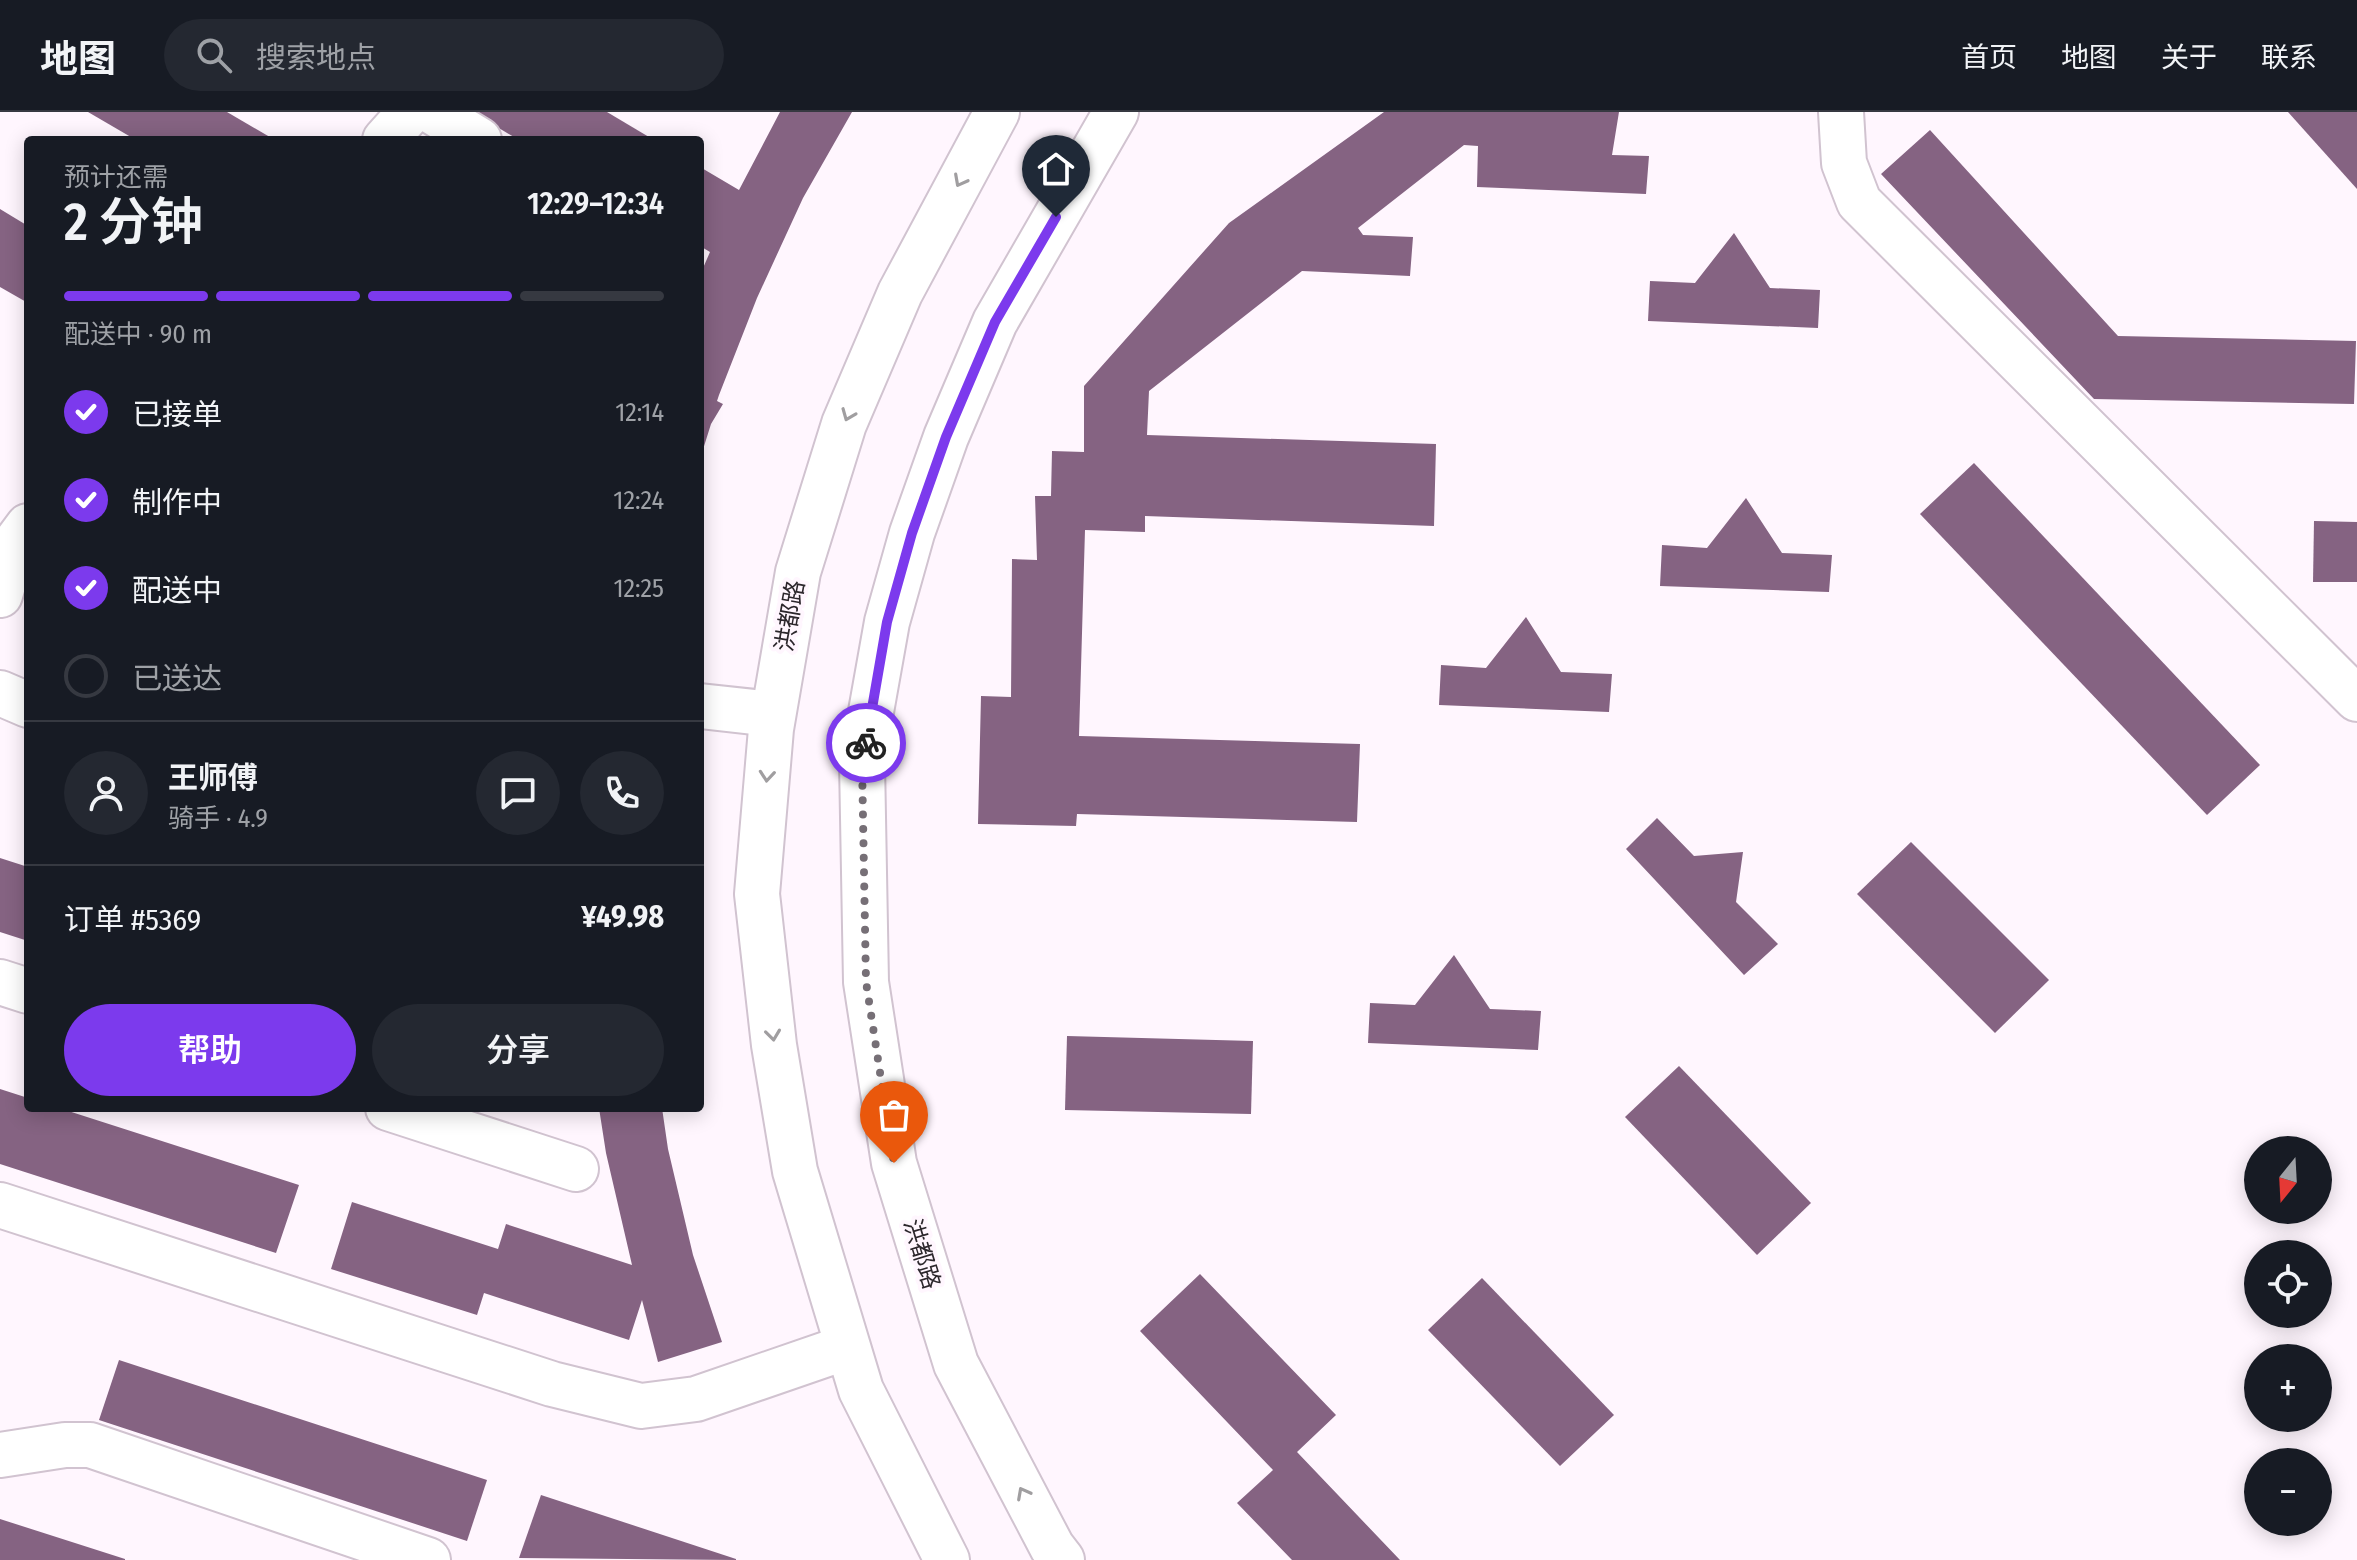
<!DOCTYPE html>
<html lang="zh">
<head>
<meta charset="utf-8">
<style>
	:root { --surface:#171b24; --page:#242831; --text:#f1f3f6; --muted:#9ea1a6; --line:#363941; --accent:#7c3aed }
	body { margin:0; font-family:"Fira Sans Condensed","Noto Sans SC",sans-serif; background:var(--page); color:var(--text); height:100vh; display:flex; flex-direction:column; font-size:30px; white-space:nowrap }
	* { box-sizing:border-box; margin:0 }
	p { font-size:26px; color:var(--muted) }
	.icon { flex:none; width:44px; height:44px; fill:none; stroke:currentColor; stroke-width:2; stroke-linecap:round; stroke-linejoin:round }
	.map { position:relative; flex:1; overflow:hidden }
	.drawer { position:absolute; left:24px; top:24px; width:680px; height:976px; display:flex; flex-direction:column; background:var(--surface); border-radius:8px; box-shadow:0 4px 20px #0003 }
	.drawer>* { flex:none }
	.needle { width:52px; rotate:198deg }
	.fabs { position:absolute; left:2244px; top:1024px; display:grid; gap:16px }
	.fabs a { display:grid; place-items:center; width:88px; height:88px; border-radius:50%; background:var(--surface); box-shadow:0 4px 20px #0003; font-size:40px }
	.pin { position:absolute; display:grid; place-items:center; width:68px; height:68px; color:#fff; margin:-82px -34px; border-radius:50% 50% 50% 0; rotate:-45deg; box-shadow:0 0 8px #0007 }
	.pin .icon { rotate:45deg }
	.courier { position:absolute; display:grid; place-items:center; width:80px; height:80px; margin:-40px; border:6px solid #7c3aed; border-radius:50%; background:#fff; color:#222; box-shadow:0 2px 10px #0007 }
	.head em { font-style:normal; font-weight:600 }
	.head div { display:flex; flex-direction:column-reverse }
	.head { display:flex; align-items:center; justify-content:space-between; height:136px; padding:0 40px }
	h1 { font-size:52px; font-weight:600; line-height:60px }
	.bar { display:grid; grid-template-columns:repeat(4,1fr); gap:12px 8px; align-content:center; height:96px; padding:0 40px }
	.bar i { height:10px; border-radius:6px; background:var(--line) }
	.bar .active { background:var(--accent) }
	.bar p { grid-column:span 4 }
	.line { display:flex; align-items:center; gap:20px; padding:0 40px; border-top:2px solid var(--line) }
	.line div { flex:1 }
	.round { display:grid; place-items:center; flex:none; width:84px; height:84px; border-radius:42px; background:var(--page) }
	ol { padding:0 40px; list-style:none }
	li { display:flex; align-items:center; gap:24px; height:88px }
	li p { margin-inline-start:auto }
	li .icon { padding:8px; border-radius:50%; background:var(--accent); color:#fff; stroke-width:4 }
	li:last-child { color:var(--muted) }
	li i { width:44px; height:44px; border:4px solid var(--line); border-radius:50% }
	.action { display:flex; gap:16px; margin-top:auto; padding:16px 40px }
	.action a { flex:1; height:92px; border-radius:48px; background:var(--accent); color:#fff; font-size:32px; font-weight:600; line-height:92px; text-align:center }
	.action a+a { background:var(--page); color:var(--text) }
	header { display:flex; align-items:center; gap:48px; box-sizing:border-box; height:112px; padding:0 40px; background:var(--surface); border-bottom:2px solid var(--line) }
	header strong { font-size:38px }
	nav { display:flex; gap:44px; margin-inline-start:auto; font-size:28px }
	.search { width:560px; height:72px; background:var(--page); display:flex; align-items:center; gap:20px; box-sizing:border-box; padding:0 28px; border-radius:44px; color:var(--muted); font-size:30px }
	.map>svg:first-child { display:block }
	.building { fill:#856382 }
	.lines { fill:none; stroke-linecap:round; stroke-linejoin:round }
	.minor-casing { stroke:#d1c3d0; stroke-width:48 }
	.major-casing { stroke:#d1c3d0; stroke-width:48 }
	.minor { stroke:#fff; stroke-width:44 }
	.major { stroke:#fff; stroke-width:44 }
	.oneway { stroke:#a09ea0 }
	.done { stroke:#766f76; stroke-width:8; stroke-dasharray:0 14.4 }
	.route { stroke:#7c3aed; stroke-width:10 }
	.labels { text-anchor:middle; stroke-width:8; stroke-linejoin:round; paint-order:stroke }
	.street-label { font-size:24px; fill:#2c272c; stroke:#fff6fe }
</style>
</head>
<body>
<header>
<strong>地图</strong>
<div class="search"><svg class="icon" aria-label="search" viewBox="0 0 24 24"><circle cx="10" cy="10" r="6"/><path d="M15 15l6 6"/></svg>搜索地点</div>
<nav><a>首页</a><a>地图</a><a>关于</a><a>联系</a></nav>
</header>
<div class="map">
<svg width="2357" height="1448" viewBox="0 0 2357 1448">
	<rect width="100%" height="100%" fill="#fff6fe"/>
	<g class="building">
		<path d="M88 0H227L275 28H136Z"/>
		<path d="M472 0H607L654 28H519Z"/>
		<path d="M780 0H852L803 86 757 186 719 283 717 289 723 292 711 312 700 347V163L710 140 700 134V55L739 78Z"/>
		<path d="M1384 0H1619L1612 43 1649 44 1646 82 1477 75 1478 34 1464 33 1358 116 1363 123 1413 125 1410 164 1302 159 1149 279 1147 323 1436 332 1434 414 1145 404V420L1085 418 1079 624 1360 632 1357 710 1077 702 1076 714 978 712 981 584 1011 585 1012 447 1037 448 1035 384H1051L1052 339 1084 340V274L1229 111Z"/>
		<path d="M2288 0H2357V77Z"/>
		<path d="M1930 18 2118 224 2356 229 2354 292 2094 287 1881 62Z"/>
		<path d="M0 97 28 114V191L0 175Z"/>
		<path d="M1734 121 1770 176 1820 178 1818 216 1648 209 1650 169 1695 171Z"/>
		<path d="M1974 351 2260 653 2207 703 1920 402Z"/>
		<path d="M1746 386 1782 441 1832 443 1829 480 1660 474 1662 433 1707 436Z"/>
		<path d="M2314 409 2357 410V470H2313Z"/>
		<path d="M1526 505 1561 560 1612 562 1609 600 1439 593 1441 553 1486 556Z"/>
		<path d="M1657 706 1694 744 1743 740 1736 790 1778 832 1744 863 1626 737Z"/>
		<path d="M1911 730 2049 868 1995 921 1857 782Z"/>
		<path d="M0 746 28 755V829L0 820Z"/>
		<path d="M1454 843 1490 897 1541 899 1538 938 1368 931 1370 891 1415 893Z"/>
		<path d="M1067 924 1253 929 1251 1002 1065 998Z"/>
		<path d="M1679 954 1811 1091 1757 1143 1625 1005Z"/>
		<path d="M0 977 28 986V996H59L299 1073 276 1141 0 1052Z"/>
		<path d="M599 996H662L668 1037 693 1143 722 1230 658 1250 642 1188 629 1228 484 1181 477 1203 331 1157 352 1090 498 1137 506 1112 632 1153 606 1041Z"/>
		<path d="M1200 1162 1336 1303 1297 1340 1400 1448H1292L1237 1391 1273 1358 1140 1219Z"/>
		<path d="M1482 1166 1614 1303 1560 1354 1428 1218Z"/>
		<path d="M119 1248 487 1368 467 1429 99 1308Z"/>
		<path d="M541 1383 736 1447V1448L519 1446Z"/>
		<path d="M0 1407 125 1447V1448H0Z"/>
	</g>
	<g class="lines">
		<g class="minor-casing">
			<g id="minor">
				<path d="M433 0 479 28"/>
				<path d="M1841 0 1844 51 1859 90 2357 587"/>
				<path d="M385 28 410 0"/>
				<path d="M0 483 16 430 28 414"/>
				<path d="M0 581 28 593"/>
				<path d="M700 594 773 602"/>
				<path d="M0 870 28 879"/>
				<path d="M388 996 576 1057"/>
				<path d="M0 1093 552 1272 641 1294 696 1287 847 1235"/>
				<path d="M0 1343 65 1333H90L428 1448"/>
			</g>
		</g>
		<g class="major-casing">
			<g id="major">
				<path d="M947 1448 861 1278 795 1059 774 933 757 782 771 617 798 460 844 312 900 181 997 0"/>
				<path d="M1062 1448 1052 1435 956 1252 894 1051 866 870 862 650 887 510 912 421 946 325 995 210 1116 0"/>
			</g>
		</g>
		<use href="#minor" class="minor"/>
		<use href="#major" class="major"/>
	</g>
	<defs><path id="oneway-chevron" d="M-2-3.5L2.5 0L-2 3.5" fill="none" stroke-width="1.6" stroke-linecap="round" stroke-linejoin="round" transform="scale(2)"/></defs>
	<g class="oneway">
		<use href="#oneway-chevron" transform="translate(960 69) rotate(118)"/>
		<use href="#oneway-chevron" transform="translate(848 303) rotate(112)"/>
		<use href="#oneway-chevron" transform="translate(767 664) rotate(95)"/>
		<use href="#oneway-chevron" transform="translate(773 923) rotate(83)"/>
		<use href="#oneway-chevron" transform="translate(1023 1381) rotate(-118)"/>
	</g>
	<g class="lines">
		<path class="done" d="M866 631 862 650 866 870 894 1051"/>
		<path class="route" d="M866 631 887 510 912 421 946 325 995 210 1056 105"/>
	</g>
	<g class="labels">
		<g class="street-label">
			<text transform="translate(790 504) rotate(-80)" y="8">洪都路</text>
			<text transform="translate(922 1142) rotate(73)" y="8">洪都路</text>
		</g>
	</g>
</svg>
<div class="fabs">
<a><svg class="needle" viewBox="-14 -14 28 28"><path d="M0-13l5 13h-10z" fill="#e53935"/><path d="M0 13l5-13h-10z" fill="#9ea1a6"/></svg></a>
<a><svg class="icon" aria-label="locate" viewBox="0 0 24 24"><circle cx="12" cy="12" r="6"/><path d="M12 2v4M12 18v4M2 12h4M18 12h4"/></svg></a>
<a>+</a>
<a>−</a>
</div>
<div class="pin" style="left:894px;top:1051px;background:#ea580c"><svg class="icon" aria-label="bag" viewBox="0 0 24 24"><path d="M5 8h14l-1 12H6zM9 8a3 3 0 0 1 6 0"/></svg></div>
<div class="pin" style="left:1056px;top:105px;background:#1f2937"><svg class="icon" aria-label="home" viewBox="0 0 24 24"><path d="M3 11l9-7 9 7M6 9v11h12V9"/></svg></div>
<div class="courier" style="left:866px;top:631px"><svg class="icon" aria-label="bike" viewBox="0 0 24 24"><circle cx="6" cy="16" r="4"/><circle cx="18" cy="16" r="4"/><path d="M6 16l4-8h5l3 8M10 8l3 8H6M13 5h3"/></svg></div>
<section class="drawer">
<div class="head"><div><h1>2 分钟</h1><p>预计还需</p></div><em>12:29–12:34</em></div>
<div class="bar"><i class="active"></i><i class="active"></i><i class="active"></i><i></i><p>配送中 · 90 m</p></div>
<ol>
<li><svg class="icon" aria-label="check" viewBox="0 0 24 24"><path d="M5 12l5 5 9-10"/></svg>已接单<p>12:14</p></li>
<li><svg class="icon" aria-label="check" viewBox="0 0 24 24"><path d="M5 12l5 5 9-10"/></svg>制作中<p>12:24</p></li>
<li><svg class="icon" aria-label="check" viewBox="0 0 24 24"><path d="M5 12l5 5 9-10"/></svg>配送中<p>12:25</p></li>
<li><i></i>已送达</li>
</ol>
<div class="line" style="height:144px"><a class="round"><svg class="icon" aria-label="person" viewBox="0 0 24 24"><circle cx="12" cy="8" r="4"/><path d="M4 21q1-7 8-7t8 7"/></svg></a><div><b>王师傅</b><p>骑手 · 4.9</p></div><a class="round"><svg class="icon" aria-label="chat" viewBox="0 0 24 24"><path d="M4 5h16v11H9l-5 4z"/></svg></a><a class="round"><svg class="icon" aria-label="phone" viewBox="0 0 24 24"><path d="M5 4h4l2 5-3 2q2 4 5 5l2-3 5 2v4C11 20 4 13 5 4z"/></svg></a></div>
<div class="line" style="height:104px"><div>订单 #5369</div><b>¥49.98</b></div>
<div class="action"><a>帮助</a><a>分享</a></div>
</section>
</div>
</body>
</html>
